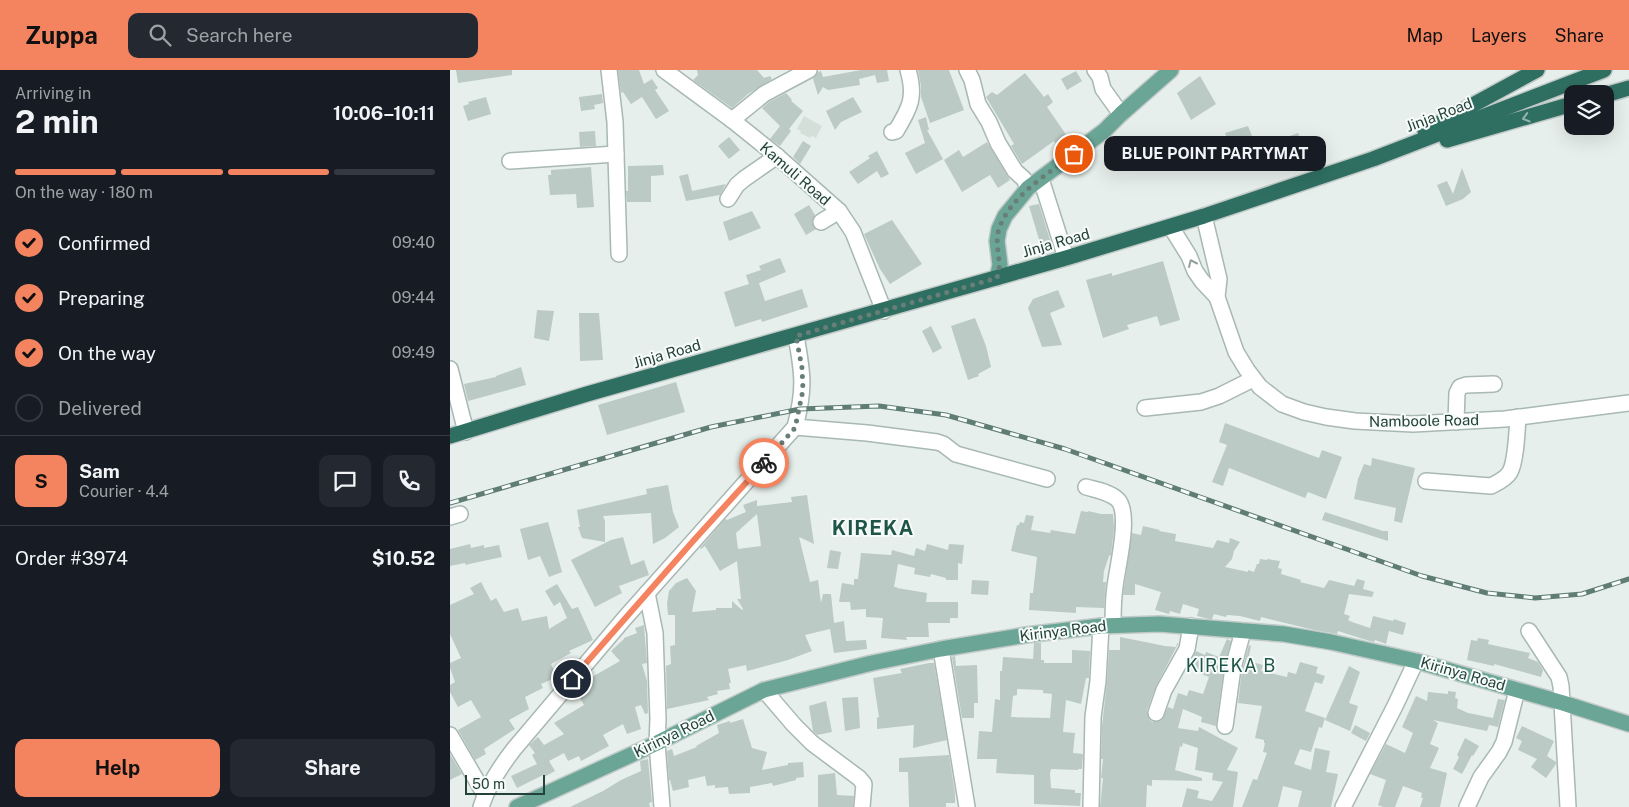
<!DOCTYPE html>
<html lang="en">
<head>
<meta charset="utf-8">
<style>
	:root { --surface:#171b24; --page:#242831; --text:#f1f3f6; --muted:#9ea1a6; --line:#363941; --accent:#f4845f }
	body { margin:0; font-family:"Public Sans",sans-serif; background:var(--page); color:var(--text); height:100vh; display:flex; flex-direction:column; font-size:19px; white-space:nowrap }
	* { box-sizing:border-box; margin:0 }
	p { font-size:16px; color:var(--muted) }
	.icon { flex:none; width:28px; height:28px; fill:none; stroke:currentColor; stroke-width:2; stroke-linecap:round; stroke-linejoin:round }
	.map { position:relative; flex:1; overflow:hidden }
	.details { display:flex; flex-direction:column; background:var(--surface); width:450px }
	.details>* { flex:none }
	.fabs { position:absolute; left:1114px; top:15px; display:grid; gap:10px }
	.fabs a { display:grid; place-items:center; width:50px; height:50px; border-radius:10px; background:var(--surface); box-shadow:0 5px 20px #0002; font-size:25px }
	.scale { position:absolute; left:15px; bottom:12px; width:80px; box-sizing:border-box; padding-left:5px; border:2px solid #24423a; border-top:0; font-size:14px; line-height:18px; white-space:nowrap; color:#24423a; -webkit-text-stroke:4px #f7fbf9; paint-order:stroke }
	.pin { position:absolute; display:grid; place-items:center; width:42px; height:42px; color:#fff; margin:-21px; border:2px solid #fff; border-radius:50%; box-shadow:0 1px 5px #0007 }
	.courier { position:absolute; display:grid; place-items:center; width:50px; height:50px; margin:-25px; border:4px solid #f4845f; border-radius:50%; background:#fff; color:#222; box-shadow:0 1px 6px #0007 }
	.bubble { position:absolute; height:35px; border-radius:10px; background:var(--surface); box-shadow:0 5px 20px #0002; font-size:16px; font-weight:700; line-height:35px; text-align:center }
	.headline em { font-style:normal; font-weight:700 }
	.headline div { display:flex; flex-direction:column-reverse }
	.headline { display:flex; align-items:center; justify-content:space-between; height:85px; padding:0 15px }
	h1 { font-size:32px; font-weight:700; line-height:38px }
	.bar { display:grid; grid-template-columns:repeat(4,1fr); gap:8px 5px; align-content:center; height:60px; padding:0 15px }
	.bar i { height:6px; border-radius:4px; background:var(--line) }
	.bar .current { background:var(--accent) }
	.bar p { grid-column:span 4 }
	.line { display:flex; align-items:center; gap:12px; padding:0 15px; border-top:1px solid var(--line) }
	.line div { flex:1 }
	.round { display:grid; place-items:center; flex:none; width:52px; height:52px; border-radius:10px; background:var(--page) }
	ol { padding:0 15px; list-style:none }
	li { display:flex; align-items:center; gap:15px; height:55px }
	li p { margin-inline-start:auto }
	li .icon { padding:5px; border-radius:50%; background:var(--accent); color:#111; stroke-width:4 }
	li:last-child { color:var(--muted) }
	li i { width:28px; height:28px; border:2px solid var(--line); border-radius:50% }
	.action { display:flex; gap:10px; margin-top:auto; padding:10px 15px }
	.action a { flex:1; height:58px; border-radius:10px; background:var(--accent); color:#111; font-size:20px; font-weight:700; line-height:58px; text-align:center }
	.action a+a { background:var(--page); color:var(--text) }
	header { display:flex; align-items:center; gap:30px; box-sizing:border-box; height:70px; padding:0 25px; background:var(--accent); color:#111 }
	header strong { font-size:24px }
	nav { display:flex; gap:28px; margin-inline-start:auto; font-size:18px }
	.search { width:350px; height:45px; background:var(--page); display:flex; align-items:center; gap:12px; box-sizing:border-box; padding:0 18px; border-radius:10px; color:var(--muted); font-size:19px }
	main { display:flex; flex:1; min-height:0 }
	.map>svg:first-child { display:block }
	.built { fill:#d4dfda }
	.building { fill:#bbcac4; fill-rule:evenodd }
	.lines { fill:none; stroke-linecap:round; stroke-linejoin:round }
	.minor-casing { stroke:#a8b8b2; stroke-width:18 }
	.major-casing { stroke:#c2cac8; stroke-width:18 }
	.highway-casing { stroke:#c2cac8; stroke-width:18 }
	.minor { stroke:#fff; stroke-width:15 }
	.major { stroke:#6aa596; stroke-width:15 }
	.highway { stroke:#2f6f62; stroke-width:15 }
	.rail-casing { stroke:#5f7d75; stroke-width:5 }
	.rail { stroke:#f7fbf9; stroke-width:3; stroke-dasharray:9; stroke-linecap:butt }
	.oneway { stroke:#93b5ae }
	.oneway2 { stroke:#92a09c }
	.done { stroke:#687f78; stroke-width:5; stroke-dasharray:0 9 }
	.route { stroke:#f4845f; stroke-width:6 }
	.labels { text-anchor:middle; stroke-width:4; stroke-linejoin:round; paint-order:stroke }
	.street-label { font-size:15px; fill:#24423a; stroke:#f7fbf9 }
	.quarter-label { font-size:18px; letter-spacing:1px; fill:#1f5548; stroke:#f7fbf9 }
	.district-label { font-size:20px; font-weight:bold; letter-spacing:1px; fill:#1f5548; stroke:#f7fbf9 }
</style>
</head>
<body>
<header>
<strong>Zuppa</strong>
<div class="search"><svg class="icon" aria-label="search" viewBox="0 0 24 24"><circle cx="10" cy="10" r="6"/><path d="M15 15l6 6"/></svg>Search here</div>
<nav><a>Map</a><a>Layers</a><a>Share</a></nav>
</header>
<main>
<section class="details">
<div class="headline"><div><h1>2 min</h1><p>Arriving in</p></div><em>10:06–10:11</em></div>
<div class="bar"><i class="current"></i><i class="current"></i><i class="current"></i><i></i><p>On the way · 180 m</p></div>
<ol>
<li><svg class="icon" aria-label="check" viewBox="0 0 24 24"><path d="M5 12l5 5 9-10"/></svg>Confirmed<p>09:40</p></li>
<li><svg class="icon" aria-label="check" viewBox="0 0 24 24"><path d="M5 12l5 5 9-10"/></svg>Preparing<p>09:44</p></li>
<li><svg class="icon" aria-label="check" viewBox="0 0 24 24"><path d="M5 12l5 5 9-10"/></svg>On the way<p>09:49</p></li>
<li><i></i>Delivered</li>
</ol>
<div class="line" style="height:90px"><b class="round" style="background:var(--accent);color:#111">S</b><div><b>Sam</b><p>Courier · 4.4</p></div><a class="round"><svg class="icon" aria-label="chat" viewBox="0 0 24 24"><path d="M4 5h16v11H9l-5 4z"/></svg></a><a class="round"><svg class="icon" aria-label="phone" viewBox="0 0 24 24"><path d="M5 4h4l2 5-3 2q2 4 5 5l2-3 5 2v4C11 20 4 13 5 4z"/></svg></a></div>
<div class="line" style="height:65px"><div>Order #3974</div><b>$10.52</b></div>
<div class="action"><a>Help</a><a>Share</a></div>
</section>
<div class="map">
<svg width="1179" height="737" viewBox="0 0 1179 737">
	<rect width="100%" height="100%" fill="#e6efeb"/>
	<path class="built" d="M354 46 372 56 366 68 362 66 360 68 350 63 351 61 347 59Z"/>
	<g class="building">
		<path d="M6 0H62V5L8 13Z"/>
		<path d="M168 0H189L194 14 202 9 208 18 205 20 219 41 206 49 192 27 181 34 173 22 171 23Z"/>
		<path d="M247 0H307L314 8 320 6 322 9 298 24 282 38 243 10 248 5Z"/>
		<path d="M411 0H437L439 11 427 13 425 5 409 9 410 15 378 20 373 17 368 25 363 9 368 2 371 1 373 7Z"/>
		<path d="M468 0H499L514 40 480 53 471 27V16Z"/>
		<path d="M626 1 632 11 617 20 611 9Z"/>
		<path d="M575 3 594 27 598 24 603 32 597 37 617 66 605 73 604 71 572 94 561 76 564 74 536 27 542 22 547 25Z"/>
		<path d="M750 6 766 34 741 50 727 23Z"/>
		<path d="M336 23 342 30 341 31 353 41 339 59 341 61 330 76 320 69 330 56 312 38 319 32Z"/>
		<path d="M152 24 153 33 144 35 145 39 131 41 129 27Z"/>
		<path d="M36 27 41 44 18 51 13 36 19 34 18 32Z"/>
		<path d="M403 27 412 42 391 52 385 60 376 41Z"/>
		<path d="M476 47 479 60H477L493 89 466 104 455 83 475 73 468 50Z"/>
		<path d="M798 56 811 89 788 97 775 63Z"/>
		<path d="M145 61 146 76 130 77 129 62Z"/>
		<path d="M848 63 855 79 832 87 826 71Z"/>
		<path d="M279 67 290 80 279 89 268 76Z"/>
		<path d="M353 71 361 76 350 94 343 87Z"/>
		<path d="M537 72 560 110 548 118 540 105 512 122 494 90 509 80 513 87Z"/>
		<path d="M427 81 439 104 431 108 427 101 408 114 399 102 420 88 418 86Z"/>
		<path d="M213 95 214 105 201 106V132H177L176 121H178V96Z"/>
		<path d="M141 97 144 137 127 138 126 124 100 125 98 105H101V100Z"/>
		<path d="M1012 98 1021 122 1013 129 996 136 987 115 997 111 1003 124Z"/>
		<path d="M238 104 242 121 276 114 270 125 236 131 229 106Z"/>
		<path d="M589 134 601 173 591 176 579 136Z"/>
		<path d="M359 135 365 145 362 152 366 159 356 165 344 144Z"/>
		<path d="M302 141 311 158 279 171 273 152Z"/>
		<path d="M442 150 472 194 440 214 430 199 414 164Z"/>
		<path d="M330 188 336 202 309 213 315 231 352 219 358 237 312 252 311 249 285 257 274 222 299 214 296 205 311 200 309 196Z"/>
		<path d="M713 191 730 250 710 256 707 246 677 255 679 259 653 268 636 210 662 203V206Z"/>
		<path d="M608 220 615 237 600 243 612 275 592 277 578 238 583 229Z"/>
		<path d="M87 240 104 241 99 271 84 268Z"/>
		<path d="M129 243H149L153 290 130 291Z"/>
		<path d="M525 248 536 276 541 297 528 304 529 306 518 310 501 256Z"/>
		<path d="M481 256 492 278 483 283 472 261Z"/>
		<path d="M71 297 76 315 18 331 14 314 46 307V306Z"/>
		<path d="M226 312 235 342 157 365 148 335Z"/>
		<path d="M775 353 869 388 872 380 892 387 876 429 858 422 855 428 779 398 773 416 762 412 777 375 769 372Z"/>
		<path d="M922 388 965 398 952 453 944 451 946 438 904 429 908 409 914 394 921 396Z"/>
		<path d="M218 415 223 442 229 457 215 468 203 474 201 443 153 446 155 451V472L132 468 128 457H130L127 440 197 424 196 419Z"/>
		<path d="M357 425 364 474 349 467 360 512 368 510 371 533 373 524H381L384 553 394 551 396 571 416 570 417 579 384 583 380 559 355 565 362 581 338 590 297 601 296 595 278 599 281 613H279L280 619 267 621 268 624 257 627 259 630 217 639 216 596 221 594 220 576 225 575V545H218L217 533 219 521 226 513 237 508 246 521 242 542 266 540V538H282V531L292 540 293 539 287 529H291L287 491 270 501 255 476 251 479 250 478 275 449 277 450 296 442 293 435 307 430V436L342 432 341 427ZM307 444 311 476 288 479 286 463Z"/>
		<path d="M631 441 638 442V441L651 444H663L664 458 661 485 659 486 654 501 653 512H656L654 538 626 537V543L579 540 580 523H583L587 487 561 481 567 455H569L570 452 574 453 576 445 584 446 581 460 600 463 601 460 625 464Z"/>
		<path d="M875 442 933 461H938V471L872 450Z"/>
		<path d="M98 452 112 502 99 507 90 486 78 490 70 459Z"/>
		<path d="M693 456 710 460 709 461 726 464 725 471 763 478 767 470 779 473 780 468 790 472 784 481 782 489 775 497 798 502V500L804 502 807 494H809L810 489 817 490V489L830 491 828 498 832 499 831 504 851 510 850 512 874 518 879 510 904 516 907 509 915 511 913 519 924 522 922 527 899 524 894 544 900 546 898 550 902 552 920 558 923 546 943 551 944 549 956 553 953 565 939 561 936 574 925 570 924 572 913 569 888 561 887 564 864 560 811 547 810 551 790 546 777 545 776 547 764 544 762 549H759L747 546 749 539 733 534 730 544 720 541 719 544 705 540 711 522 685 514V525H673L682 463 691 465Z"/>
		<path d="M173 467 181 495 194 490 199 505 169 516 172 523 145 537 121 490 161 470Z"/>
		<path d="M20 474 21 478 34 475V478L49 475 52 487 19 494 16 495 15 493 0 496V479Z"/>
		<path d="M477 474 498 480 499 474 514 475 512 494 508 493V510H496V508L481 504 480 507 464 504 465 498 448 494 444 517H447V518L477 523 476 532H508V548H500V553H478L479 567H456L457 570 431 568 433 548 416 547V539L401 540 400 532H389L392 513 404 515V509H408L411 483 441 485 442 480 464 486 466 478 475 481Z"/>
		<path d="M380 480 391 482 388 499 377 498Z"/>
		<path d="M522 510 539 511 538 525 521 524Z"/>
		<path d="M31 512 41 531 46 528 54 542 68 538 72 551 97 546 99 559 117 548 110 532 104 536 95 521 107 514 122 539 128 537 143 570 119 581 121 583 101 594 107 607 91 614 93 618 75 627 79 639 59 650 65 659 34 679 36 684 25 690 8 660 31 647 21 630 8 637 0 622V615L5 612 0 598V593L11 588 0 564V535L24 524 20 518Z"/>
		<path d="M194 555 197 593 192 594 197 611 198 643 195 644 191 635 185 637 191 659 177 664 173 654 153 665 159 676 131 691 129 686 118 691 114 683 99 691 105 701 94 707 93 705 67 718 61 706 87 694 82 685 85 683 79 675 88 667 94 675 114 664 104 653 134 635 127 623 138 616 135 611 170 591 161 581 174 569V568L187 563 185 558Z"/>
		<path d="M670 567 715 576 726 577 727 573 728 574 706 616 697 640 699 649 702 652H707L712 650 718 637 723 639 728 623 737 626 739 620 753 624 759 607 737 598 746 581 755 585 756 582 769 587 777 569 781 571 774 597 766 656 751 652 752 647 733 639 728 658 748 661 749 657 788 678 777 700 788 702 783 737H732L737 718 749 721 747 728 762 731 773 712 762 710 763 703 745 700 748 678 733 673 732 677 730 676 725 700 752 708V711L702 710V716L697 715 696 737H650L653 708H651L653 689H651L652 656 657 612 659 580H670Z"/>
		<path d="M1028 568 1039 570 1038 574 1080 583 1078 588 1088 592 1093 600 1091 607 1044 594V596L1017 590 1021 570 1027 571Z"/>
		<path d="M584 573H591V590H594V593H622V580L640 581 639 608H636L631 634 616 630 613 662 625 663 623 683 633 684 632 699H628V700L601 699 600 703 601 718 625 720V723H631L630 736 584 734V705L546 703 547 689H527L529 661 542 662 545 629 550 630V601H552L553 587 583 589ZM567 619 593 620V623L602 624 600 648 561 647 563 626 567 625Z"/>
		<path d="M799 575 801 576 798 591 813 595 811 601 837 607 838 602 846 604 850 592 868 597 866 603 875 606 872 614 865 612 855 641 875 648 872 658 869 657 861 682 850 679 844 694 861 700 865 678 880 681 876 702 888 704 881 737H848L852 721 833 716 828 737H792L803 709 807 710 817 683 813 682 815 673H814V670L805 668 812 636 788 633 792 600Z"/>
		<path d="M505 586 506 596 527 595 528 633H524V648H512L502 587Z"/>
		<path d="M479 593H484L497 670 463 678 464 655 427 659V648L429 647 423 608 452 603 450 599Z"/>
		<path d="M899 596 910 602 899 633 908 636 900 661 875 650Z"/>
		<path d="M998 621 1006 622 1005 628 1008 629 1007 638 1018 643 1043 648 1048 629 1055 630 1048 657 1039 655 1037 661 983 650 988 653 980 674 989 678 980 698 997 703 990 737H970L973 728H971L972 723 953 716 945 737H933L928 735 936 710 920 704 936 674 955 683 963 663 952 657 966 626 977 631 978 622 998 624Z"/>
		<path d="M408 627 410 658 395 661 392 628Z"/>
		<path d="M376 631 382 662 367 665 363 661 359 636Z"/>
		<path d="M293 649 302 678 317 682 312 700 338 695V693L353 692 354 707 346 708V710L323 716 322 713 300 717V723L279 724 278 717 265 718V715L257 716 255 706 238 710 239 717 223 721 220 710H219L217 681 222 679 224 686 247 677 246 676 269 663 267 655 280 651V653Z"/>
		<path d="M905 655 920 663 916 671 901 663Z"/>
		<path d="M1072 656 1104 671 1097 686 1106 692V694L1096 708 1081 697 1087 689 1068 680 1072 671 1066 668Z"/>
		<path d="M1015 668 1029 676 1023 686 1022 685 1012 704 1003 699 1009 687 1007 685Z"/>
		<path d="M0 684 12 704 0 710Z"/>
		<path d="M499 685 505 723V733H496V737H459L458 702H449V688Z"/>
		<path d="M198 689 202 732 199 733 200 737H120L153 721 171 710 191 701 190 691Z"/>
		<path d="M385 703 387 725 404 726 403 737H368V705Z"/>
	</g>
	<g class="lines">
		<g class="minor-casing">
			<g id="minor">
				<path d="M159 0 165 52 169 184"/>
				<path d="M214 0 282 50 327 86 389 141 403 162 434 241"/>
				<path d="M517 0 522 10 528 34 539 52 548 73 565 101 574 109 578 118"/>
				<path d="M645 0 650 7 653 19 671 44"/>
				<path d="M282 50 314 24 359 0"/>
				<path d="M442 62 446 61C460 38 466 27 458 0"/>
				<path d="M60 91 166 84"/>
				<path d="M591 109 616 188"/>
				<path d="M278 129 287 115 294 109 327 86"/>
				<path d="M754 146 769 209 767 227 786 282 797 300 810 317 832 334 854 342 876 347 905 351 963 354 1055 349 1179 333"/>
				<path d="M371 152 389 141"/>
				<path d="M721 157 739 186 745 201 752 211 767 227"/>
				<path d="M0 299 16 362"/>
				<path d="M695 338 751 332 769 326 803 309"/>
				<path d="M1006 352 1007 323 1010 317 1016 315 1044 314"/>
				<path d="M345 357 417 363 487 372 493 374 506 384 597 409"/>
				<path d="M976 411 1041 416C1047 413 1056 409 1060 402 1066 391 1067 361 1068 347"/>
				<path d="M636 417C646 420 660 422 668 430 681 444 667 498 665 517 663 530 663 543 663 555"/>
				<path d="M0 447 10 444"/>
				<path d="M197 523 205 563 208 649 207 673 212 737"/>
				<path d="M1079 561 1109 607 1111 616 1118 737"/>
				<path d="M491 579 517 737"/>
				<path d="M314 620 344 655 362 673 409 708 414 714 412 737"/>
				<path d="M706 643 714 620 737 579 741 556"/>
				<path d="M775 656 783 598 793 561"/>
				<path d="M0 665 35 725"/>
				<path d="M31 737C38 715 50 697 64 679L174 549 345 357C355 320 353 304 346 266"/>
				<path d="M641 737 643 647 648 611 651 556"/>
				<path d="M893 737 945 636 966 591"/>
				<path d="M1017 737 1031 707 1049 682 1054 672 1067 620"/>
			</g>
		</g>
		<g class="major-casing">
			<g id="major">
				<path d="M547 208 550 195 547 171 549 159 555 146 578 118 654 61 671 44 721 0"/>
				<path d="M67 737 207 673 314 620 422 593 491 579 576 565 651 556 709 554 834 564 881 572 966 591 1113 633 1179 654"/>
			</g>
		</g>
		<g class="highway-casing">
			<g id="highway">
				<path d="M1155 25 1179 18"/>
				<path d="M975 61 1087 0"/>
				<path d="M997 70 1122 34"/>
				<path d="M0 366 137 324 616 188 754 146 923 89 1154 0"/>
			</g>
		</g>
		<use href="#minor" class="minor"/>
		<use href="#major" class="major"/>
		<use href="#highway" class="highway"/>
		<g class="rail-casing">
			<path id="rail" d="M0 433 261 357 350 339 429 336 496 345 615 379 972 506 1037 523 1085 528 1132 524 1179 509"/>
		</g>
		<use href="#rail" class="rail"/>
	</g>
	<defs><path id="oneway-chevron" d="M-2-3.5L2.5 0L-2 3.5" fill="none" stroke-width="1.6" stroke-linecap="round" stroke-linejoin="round" transform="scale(1.25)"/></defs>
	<use class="oneway" href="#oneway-chevron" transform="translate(1076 48) rotate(164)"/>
	<use class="oneway2" href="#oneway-chevron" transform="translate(742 193) rotate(-114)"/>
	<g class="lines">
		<path class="done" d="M314 393 345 358 353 320 352 298 346 266 547 208C548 204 550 198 549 193 549 182 545 171 549 159 560 126 598 104 624 84"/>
		<path class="route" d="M122 609 244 470 314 393"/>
	</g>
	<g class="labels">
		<g class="street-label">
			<text transform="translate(989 45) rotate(-21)" y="5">Jinja Road</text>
			<text transform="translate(345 104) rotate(41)" y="5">Kamuli Road</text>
			<text transform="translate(606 173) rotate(-16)" y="5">Jinja Road</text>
			<text transform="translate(217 284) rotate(-16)" y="5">Jinja Road</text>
			<text transform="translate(974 351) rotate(-1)" y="5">Namboole Road</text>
			<text transform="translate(613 561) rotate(-7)" y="5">Kirinya Road</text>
			<text transform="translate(1013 604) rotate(16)" y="5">Kirinya Road</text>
			<text transform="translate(224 664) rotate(-26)" y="5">Kirinya Road</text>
		</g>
		<g class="quarter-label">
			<text x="781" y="602">KIREKA B</text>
		</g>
		<g class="district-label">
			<text x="423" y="465">KIREKA</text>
		</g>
	</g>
</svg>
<div class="fabs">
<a><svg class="icon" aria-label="layers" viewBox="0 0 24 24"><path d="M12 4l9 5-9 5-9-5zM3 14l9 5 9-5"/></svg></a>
</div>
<div class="scale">50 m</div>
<div class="pin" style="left:624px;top:84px;background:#ea580c"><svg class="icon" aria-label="bag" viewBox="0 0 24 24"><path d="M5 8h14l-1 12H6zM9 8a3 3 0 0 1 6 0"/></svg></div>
<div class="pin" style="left:122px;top:609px;background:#1f2937"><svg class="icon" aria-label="home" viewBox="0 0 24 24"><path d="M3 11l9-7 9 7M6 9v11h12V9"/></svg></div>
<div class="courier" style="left:314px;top:393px"><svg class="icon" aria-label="bike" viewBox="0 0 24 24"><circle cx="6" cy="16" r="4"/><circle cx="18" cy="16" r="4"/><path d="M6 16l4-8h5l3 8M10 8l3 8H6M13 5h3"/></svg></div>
<div class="bubble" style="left:654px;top:66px;width:222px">BLUE POINT PARTYMAT</div>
</div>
</main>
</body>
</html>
